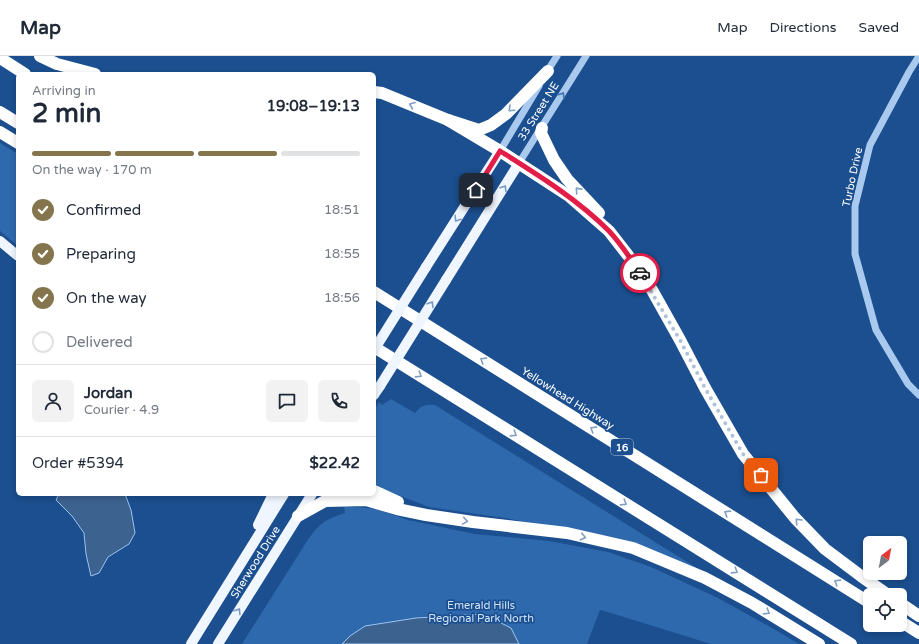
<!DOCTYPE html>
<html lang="en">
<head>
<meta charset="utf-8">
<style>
	:root { --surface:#fff; --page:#f2f2f3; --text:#1f2937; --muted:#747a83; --line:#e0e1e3; --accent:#84754c }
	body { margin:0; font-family:"Varela Round",sans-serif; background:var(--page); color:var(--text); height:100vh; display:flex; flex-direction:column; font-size:15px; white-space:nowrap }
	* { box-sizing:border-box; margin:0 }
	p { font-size:13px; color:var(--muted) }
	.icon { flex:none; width:22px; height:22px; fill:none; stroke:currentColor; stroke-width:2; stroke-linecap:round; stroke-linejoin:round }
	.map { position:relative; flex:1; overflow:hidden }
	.panel { position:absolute; left:16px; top:16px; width:360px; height:424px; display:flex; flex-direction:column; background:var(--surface); border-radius:6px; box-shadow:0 2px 6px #0003 }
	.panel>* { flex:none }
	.needle { width:26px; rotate:32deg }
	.tools { position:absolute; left:863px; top:480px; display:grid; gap:8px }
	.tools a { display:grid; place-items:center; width:44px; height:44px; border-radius:6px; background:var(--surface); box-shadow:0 2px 6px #0003; font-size:20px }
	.pin { position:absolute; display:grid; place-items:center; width:34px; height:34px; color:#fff; margin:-17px; border-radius:8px; box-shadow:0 2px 6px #0006 }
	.courier { position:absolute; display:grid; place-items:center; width:40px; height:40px; margin:-20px; border:3px solid #e11d48; border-radius:50%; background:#fff; color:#222; box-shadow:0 1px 5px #0007 }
	.head em { font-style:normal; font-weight:700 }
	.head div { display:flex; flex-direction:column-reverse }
	.head { display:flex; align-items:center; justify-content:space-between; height:68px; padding:0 16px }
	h1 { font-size:26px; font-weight:700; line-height:30px }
	.bar { display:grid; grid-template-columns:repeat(4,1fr); gap:6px 4px; align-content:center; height:48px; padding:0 16px }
	.bar i { height:5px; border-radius:3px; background:var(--line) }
	.bar .current { background:var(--accent) }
	.bar p { grid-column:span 4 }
	.line { display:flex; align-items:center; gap:10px; padding:0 16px; border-top:1px solid var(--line) }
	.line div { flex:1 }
	.round { display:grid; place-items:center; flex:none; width:42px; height:42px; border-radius:6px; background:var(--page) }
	ol { padding:0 16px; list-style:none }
	li { display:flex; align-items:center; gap:12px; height:44px }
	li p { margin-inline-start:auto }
	li .icon { padding:4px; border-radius:50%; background:var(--accent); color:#fff; stroke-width:4 }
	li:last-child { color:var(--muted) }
	li i { width:22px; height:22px; border:2px solid var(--line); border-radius:50% }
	header { display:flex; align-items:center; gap:24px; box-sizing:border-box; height:56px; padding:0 20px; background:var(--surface); border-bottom:1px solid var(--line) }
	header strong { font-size:19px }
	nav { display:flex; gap:22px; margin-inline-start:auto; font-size:14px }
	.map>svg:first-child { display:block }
	.green { fill:#2e69ad }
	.water { fill:#3c6290; stroke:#9cc4f0 }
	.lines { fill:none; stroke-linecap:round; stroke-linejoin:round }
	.minor { stroke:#a9c9ee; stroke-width:7 }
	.major { stroke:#f0f6ff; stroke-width:10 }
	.highway { stroke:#fff; stroke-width:12 }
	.major-bridge { stroke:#f0f6ff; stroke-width:10 }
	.oneway { stroke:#4674ac }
	.oneway2 { stroke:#829ec1 }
	.oneway3 { stroke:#7b9ac1 }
	.done { stroke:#afc1d8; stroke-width:4; stroke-dasharray:0 7.2 }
	.route { stroke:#e11d48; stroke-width:5 }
	.labels { text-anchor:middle; stroke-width:3.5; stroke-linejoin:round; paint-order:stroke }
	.shield { fill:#1b4f8f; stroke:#bbcadd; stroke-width:1 }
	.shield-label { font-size:10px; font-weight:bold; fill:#fff }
	.street-label { font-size:11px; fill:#fff; stroke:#1b4f8f }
	.park-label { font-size:11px; fill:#cfe3fa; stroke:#1b4f8f }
</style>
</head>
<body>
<header>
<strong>Map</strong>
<nav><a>Map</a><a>Directions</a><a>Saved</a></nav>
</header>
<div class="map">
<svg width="919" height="588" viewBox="0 0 919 588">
	<rect width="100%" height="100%" fill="#1b4f8f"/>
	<g class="green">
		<path d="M0 87 18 98V190L0 175Z"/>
		<path d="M391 343 415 357C422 349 425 348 435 349L724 529 696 515 534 468 505 462 429 451 374 430V355L379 346 382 349Z"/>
		<path d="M344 450 377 453 408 464 475 478 549 485 608 496 651 511 716 541 774 573 799 588H711L611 557 600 554 587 588H242L307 485C320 467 324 464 345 457Z"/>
	</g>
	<g class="water">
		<path d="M59 438H125L131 454 135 477 129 488 108 501 99 517 91 520 86 498 84 477 72 460 56 444Z"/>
		<path d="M483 558 511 572 519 588H342L350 580 365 570 416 562Z"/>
	</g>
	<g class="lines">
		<g class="minor">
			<path d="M919 0 909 16 870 89 855 150V198L876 274 908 328 919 339"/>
			<path d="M546 17 557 0"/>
			<path d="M500 95 539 30"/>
			<path d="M519 107 586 0"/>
		</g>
		<g class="major">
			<path d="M0 185 18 200"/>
			<path d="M426 211 500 95"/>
			<path d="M446 224 519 107"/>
			<path d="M374 339 380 330"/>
			<path d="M258 469 273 438"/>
			<path d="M191 588 284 438"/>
			<path d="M218 588 312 438"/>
		</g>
		<g class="highway">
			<path d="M40 0 57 8 95 18"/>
			<path d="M0 2 25 18"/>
			<path d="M374 36 382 37 448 64 479 74 491 69 506 58 548 15"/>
			<path d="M0 56 18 67"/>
			<path d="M448 64 500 95 569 140 609 175 630 202 652 234 680 284 705 332 743 398 795 462 825 493 861 520 888 539"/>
			<path d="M542 72 541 77 554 104 567 123 599 157"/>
			<path d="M0 76 18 87"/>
			<path d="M374 236 870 547"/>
			<path d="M374 291 851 588"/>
			<path d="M374 435 398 446"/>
			<path d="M298 460 325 445 366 444 397 453 426 459 473 466 567 477 633 492 705 522 752 547 819 588"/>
			<path d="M900 547 919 560"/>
			<path d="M900 565 919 577"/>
		</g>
		<g class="major-bridge">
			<path d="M374 294 426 211"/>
			<path d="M380 330 446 224"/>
		</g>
	</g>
	<defs><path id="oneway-chevron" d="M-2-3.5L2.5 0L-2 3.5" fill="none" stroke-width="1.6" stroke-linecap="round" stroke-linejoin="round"/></defs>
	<use class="oneway" href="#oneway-chevron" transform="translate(562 39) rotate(-58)"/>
	<g class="oneway2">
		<use href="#oneway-chevron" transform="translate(412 49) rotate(-158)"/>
		<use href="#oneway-chevron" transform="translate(511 53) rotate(137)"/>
		<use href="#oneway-chevron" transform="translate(578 134) rotate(-132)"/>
		<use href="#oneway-chevron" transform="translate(483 304) rotate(-148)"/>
		<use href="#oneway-chevron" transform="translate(419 319) rotate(32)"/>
		<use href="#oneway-chevron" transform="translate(593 373) rotate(-148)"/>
		<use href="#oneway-chevron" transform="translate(514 378) rotate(32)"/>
		<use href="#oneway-chevron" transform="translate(624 447) rotate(32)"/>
		<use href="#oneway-chevron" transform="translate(727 457) rotate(-148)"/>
		<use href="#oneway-chevron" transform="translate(465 465) rotate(9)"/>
		<use href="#oneway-chevron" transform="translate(798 465) rotate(-133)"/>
		<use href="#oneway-chevron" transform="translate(583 481) rotate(13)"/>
		<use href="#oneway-chevron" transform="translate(735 515) rotate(32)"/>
		<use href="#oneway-chevron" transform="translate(837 526) rotate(-148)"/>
		<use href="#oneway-chevron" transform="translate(767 556) rotate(32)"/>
	</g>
	<g class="oneway3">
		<use href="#oneway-chevron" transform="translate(504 132) rotate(-58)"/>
		<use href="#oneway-chevron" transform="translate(457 163) rotate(123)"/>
		<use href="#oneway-chevron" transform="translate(431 248) rotate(-58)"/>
		<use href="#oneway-chevron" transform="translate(238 555) rotate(-58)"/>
	</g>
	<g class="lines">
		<path class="done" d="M640 217 680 284 705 332 743 398 761 419"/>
		<path class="route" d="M476 134 500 95C538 119 577 143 609 175 621 188 631 203 640 217"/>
	</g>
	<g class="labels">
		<rect class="shield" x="611" y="383" width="22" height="16" rx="3"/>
		<g class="shield-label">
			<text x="622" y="395">16</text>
		</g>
		<g class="street-label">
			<text transform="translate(538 55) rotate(-58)" y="4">33 Street NE</text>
			<text transform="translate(852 121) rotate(-78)" y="4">Turbo Drive</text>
			<text transform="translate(568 342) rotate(32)" y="4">Yellowhead Highway</text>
			<text transform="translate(255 506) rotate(-58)" y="4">Sherwood Drive</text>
		</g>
		<g class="park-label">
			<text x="481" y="553">Emerald Hills<tspan x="481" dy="13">Regional Park North</tspan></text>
		</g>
	</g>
</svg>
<div class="tools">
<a><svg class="needle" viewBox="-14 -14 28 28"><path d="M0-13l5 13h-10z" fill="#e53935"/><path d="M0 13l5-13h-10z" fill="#747a83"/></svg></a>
<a><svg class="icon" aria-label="locate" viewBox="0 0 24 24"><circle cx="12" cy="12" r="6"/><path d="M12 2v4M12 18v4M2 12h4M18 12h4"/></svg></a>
</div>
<div class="pin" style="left:761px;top:419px;background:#ea580c"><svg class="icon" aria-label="bag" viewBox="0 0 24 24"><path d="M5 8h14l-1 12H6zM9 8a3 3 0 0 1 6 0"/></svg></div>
<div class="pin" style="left:476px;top:134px;background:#1f2937"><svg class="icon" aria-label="home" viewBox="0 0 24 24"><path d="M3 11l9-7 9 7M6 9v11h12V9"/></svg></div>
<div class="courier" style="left:640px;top:217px"><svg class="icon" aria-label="car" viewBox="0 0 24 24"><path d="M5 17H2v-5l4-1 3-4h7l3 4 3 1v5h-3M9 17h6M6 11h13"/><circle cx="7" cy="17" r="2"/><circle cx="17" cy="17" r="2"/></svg></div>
<section class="panel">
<div class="head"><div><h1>2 min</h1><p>Arriving in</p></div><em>19:08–19:13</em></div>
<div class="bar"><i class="current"></i><i class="current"></i><i class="current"></i><i></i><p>On the way · 170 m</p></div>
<ol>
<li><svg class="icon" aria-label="check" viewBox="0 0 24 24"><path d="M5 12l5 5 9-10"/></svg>Confirmed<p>18:51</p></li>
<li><svg class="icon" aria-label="check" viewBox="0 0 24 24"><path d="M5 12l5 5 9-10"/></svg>Preparing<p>18:55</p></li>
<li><svg class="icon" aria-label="check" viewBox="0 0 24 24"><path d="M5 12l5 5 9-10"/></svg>On the way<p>18:56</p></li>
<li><i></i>Delivered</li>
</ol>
<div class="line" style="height:72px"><a class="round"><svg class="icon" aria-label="person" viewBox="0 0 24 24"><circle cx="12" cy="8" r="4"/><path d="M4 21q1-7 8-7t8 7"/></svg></a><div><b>Jordan</b><p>Courier · 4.9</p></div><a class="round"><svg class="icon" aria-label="chat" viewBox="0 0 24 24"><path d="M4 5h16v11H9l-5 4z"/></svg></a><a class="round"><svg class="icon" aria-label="phone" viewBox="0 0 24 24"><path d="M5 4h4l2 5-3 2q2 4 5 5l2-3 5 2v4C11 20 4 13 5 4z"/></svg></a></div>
<div class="line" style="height:52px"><div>Order #5394</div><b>$22.42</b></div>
</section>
</div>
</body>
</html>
